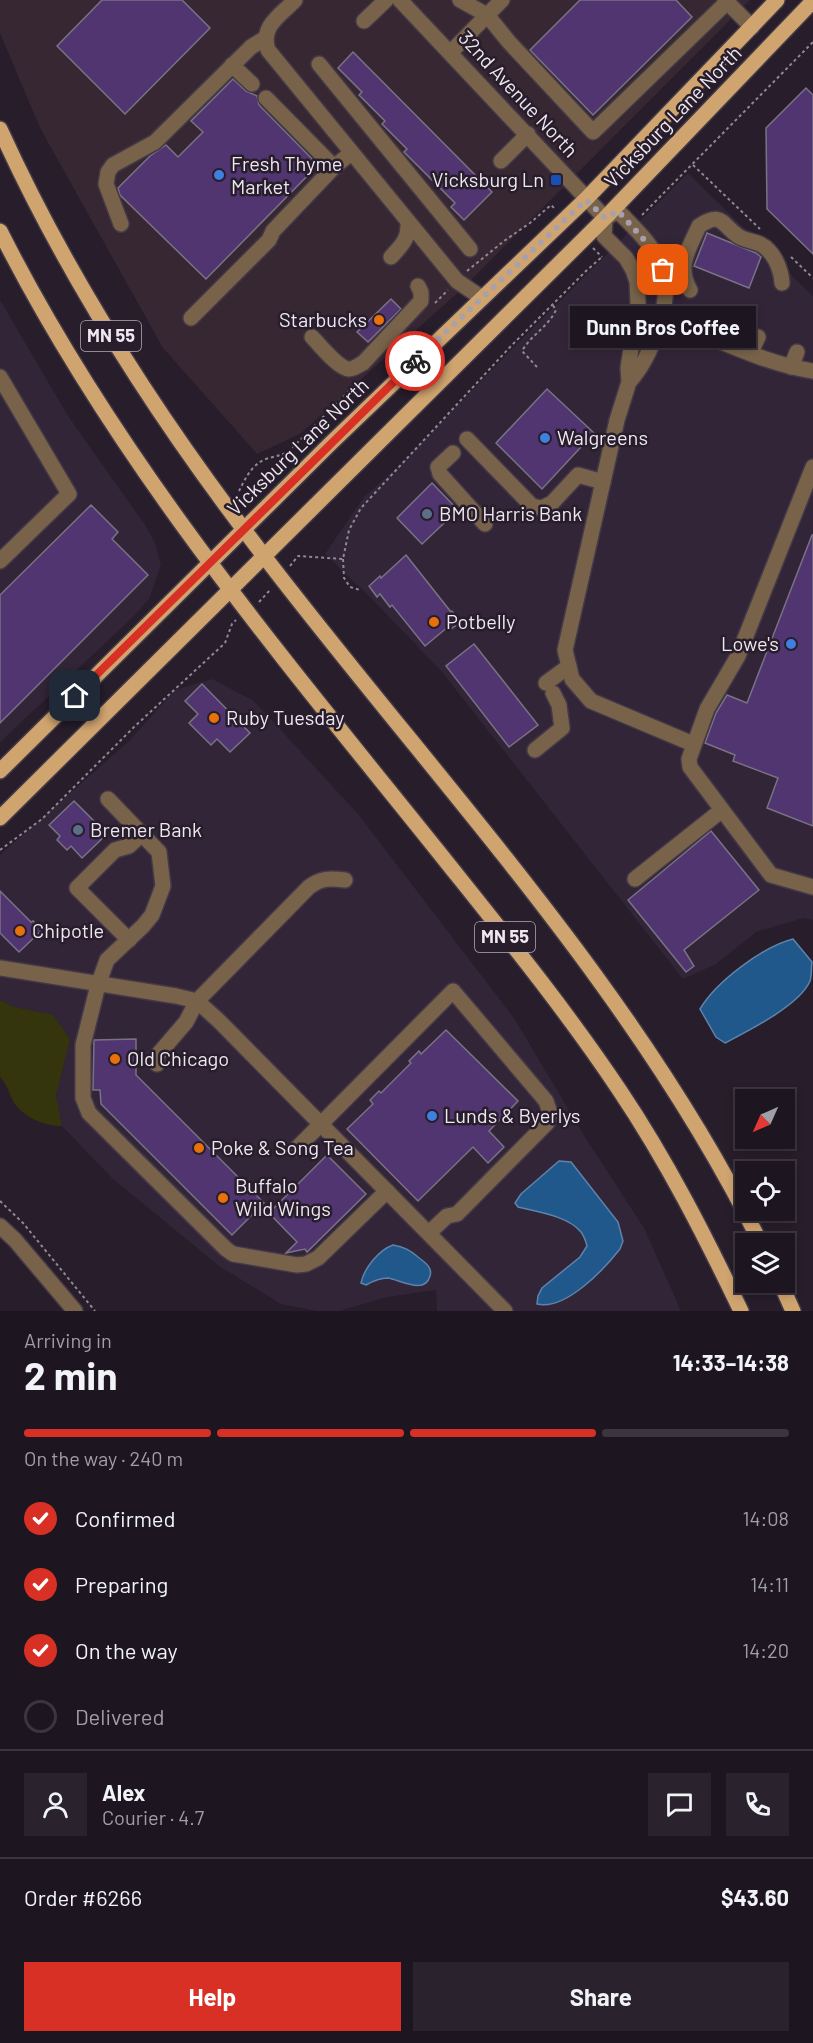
<!DOCTYPE html>
<html lang="en">
<head>
<meta charset="utf-8">
<style>
	:root { --surface:#1d1620; --page:#2a232d; --text:#f1f3f6; --muted:#a09fa5; --line:#3b353e; --accent:#d93025 }
	body { margin:0; font-family:Barlow,sans-serif; background:var(--page); color:var(--text); height:100vh; display:flex; flex-direction:column; font-size:22px; white-space:nowrap }
	* { box-sizing:border-box; margin:0 }
	p { font-size:20px; color:var(--muted) }
	.icon { flex:none; width:33px; height:33px; fill:none; stroke:currentColor; stroke-width:2; stroke-linecap:round; stroke-linejoin:round }
	.map { position:relative; height:1311px; overflow:hidden }
	.drawer { display:flex; flex-direction:column; background:var(--surface); flex:1 }
	.drawer>* { flex:none }
	.needle { width:39px; rotate:225deg }
	.tools { position:absolute; left:735px; top:1089px; display:grid; gap:12px }
	.tools a { display:grid; place-items:center; width:60px; height:60px; border-radius:0px; background:var(--surface); box-shadow:0 3px 9px #0003,0 0 0 2px var(--line); font-size:30px }
	.pin { position:absolute; display:grid; place-items:center; width:51px; height:51px; color:#fff; margin:-26px; border-radius:12px; box-shadow:0 3px 9px #0006 }
	.courier { position:absolute; display:grid; place-items:center; width:60px; height:60px; margin:-30px; border:4px solid #d93025; border-radius:50%; background:#fff; color:#222; box-shadow:0 2px 8px #0007 }
	.bubble { position:absolute; height:42px; border-radius:0px; background:var(--surface); box-shadow:0 3px 9px #0003,0 0 0 2px var(--line); font-size:20px; font-weight:700; line-height:42px; text-align:center }
	.headline em { font-style:normal; font-weight:700 }
	.headline div { display:flex; flex-direction:column-reverse }
	.headline { display:flex; align-items:center; justify-content:space-between; height:102px; padding:0 24px }
	h1 { font-size:39px; font-weight:700; line-height:45px }
	.bar { display:grid; grid-template-columns:repeat(4,1fr); gap:9px 6px; align-content:center; height:72px; padding:0 24px }
	.bar i { height:8px; border-radius:4px; background:var(--line) }
	.bar .current { background:var(--accent) }
	.bar p { grid-column:span 4 }
	.line { display:flex; align-items:center; gap:15px; padding:0 24px; border-top:2px solid var(--line) }
	.line div { flex:1 }
	.round { display:grid; place-items:center; flex:none; width:63px; height:63px; border-radius:0px; background:var(--page) }
	ol { padding:0 24px; list-style:none }
	li { display:flex; align-items:center; gap:18px; height:66px }
	li p { margin-inline-start:auto }
	li .icon { padding:6px; border-radius:50%; background:var(--accent); color:#fff; stroke-width:4 }
	li:last-child { color:var(--muted) }
	li i { width:33px; height:33px; border:3px solid var(--line); border-radius:50% }
	.primary-button { display:flex; gap:12px; margin-top:auto; padding:12px 24px }
	.primary-button a { flex:1; height:69px; border-radius:0px; background:var(--accent); color:#fff; font-size:24px; font-weight:700; line-height:69px; text-align:center }
	.primary-button a+a { background:var(--page); color:var(--text) }
	.map>svg:first-child { display:block }
	.built { fill:#332538 }
	.industrial { fill:#362732 }
	.green { fill:#34350d }
	.water { fill:#21588b; stroke:#5e83aa; stroke-width:1.5 }
	.building { fill:#513571; stroke:#797284; stroke-width:1.5 }
	.lines { fill:none; stroke-linecap:round; stroke-linejoin:round }
	.minor-casing { stroke:#433947; stroke-width:18 }
	.major-casing { stroke:#433947; stroke-width:18 }
	.path { stroke:#908894; stroke-width:2; stroke-dasharray:3 3; stroke-linecap:butt }
	.minor { stroke:#78634a; stroke-width:15 }
	.major { stroke:#d0a46f; stroke-width:15 }
	.done { stroke:#a8a0ac; stroke-width:6; stroke-dasharray:0 10.8 }
	.route { stroke:#d93025; stroke-width:8 }
	.shop-dot { fill:#3f7fe0; stroke:#271d2b; stroke-width:2 }
	.transit-dot { fill:#1a4fb4; stroke:#271d2b; stroke-width:2 }
	.food-dot { fill:#e8710a; stroke:#271d2b; stroke-width:2 }
	.service-dot { fill:#5c6f8a; stroke:#271d2b; stroke-width:2 }
	.labels { text-anchor:middle; stroke-width:5; stroke-linejoin:round; paint-order:stroke }
	.shield { fill:#271d2b; stroke:#b2aab6; stroke-width:1.5 }
	.shield-label { font-size:18px; font-weight:bold; fill:#eee7f1 }
	.street-label { font-size:20px; fill:#eee7f1; stroke:#271d2b }
	.poi-label { font-size:20px; fill:#eee7f1; stroke:#271d2b; text-anchor:start }
</style>
</head>
<body>
<div class="map">
<svg width="813" height="1311" viewBox="0 0 813 1311">
	<rect width="100%" height="100%" fill="#271d2b"/>
	<g class="built">
		<path d="M688 173 813 296V920L803 918 756 932 716 964 683 979 442 672 374 601 325 554 364 497 401 464 506 355Z"/>
		<path d="M0 300 68 416 145 525 155 543 161 565 149 599 134 616 0 742Z"/>
		<path d="M212 679 254 701 358 814 514 1018 585 1137 644 1228 681 1311H437L436 1290 387 1297 339 1311H317L281 1304 219 1266 112 1178 62 1126 56 1095 70 1039 53 1015 11 1006 0 1000V855L128 742 175 690Z"/>
	</g>
	<path class="industrial" d="M0 0H750L463 288 300 434 257 454 163 348 40 128 0 33Z"/>
	<path class="green" d="M0 1000 11 1006 53 1015 70 1039 56 1095 62 1126C44 1126 20 1116 12 1099 8 1090 7 1084 0 1077Z"/>
	<g class="water">
		<path d="M793 939 812 962C811 967 812 975 810 981 800 1005 748 1031 725 1043L716 1037 700 1009C716 982 762 947 793 939Z"/>
		<path d="M559 1161 571 1162 618 1222 623 1241 620 1249C605 1268 566 1311 537 1304L538 1296 542 1288 580 1257 587 1246C586 1242 584 1236 581 1232 568 1216 538 1212 518 1207L515 1203 521 1194Z"/>
		<path d="M393 1245C404 1247 410 1250 418 1257 424 1262 433 1267 430 1276 425 1295 400 1280 388 1278 379 1278 373 1281 366 1285L361 1283C364 1268 379 1250 393 1245Z"/>
	</g>
	<g class="building">
		<path d="M102 0H182L210 28 125 114 57 46Z"/>
		<path d="M580 0H676L692 17 593 115 530 50Z"/>
		<path d="M353 52 492 192 464 220 451 207 455 203 404 152 407 149 382 124 385 121 359 95 362 92 338 68Z"/>
		<path d="M233 79 246 91 257 96 259 105 318 165 206 279 120 195 118 188 150 156 166 145 178 157 203 132 191 121Z"/>
		<path d="M806 88 813 95V254L767 209 766 128Z"/>
		<path d="M707 233 756 253 761 257 749 288 694 266Z"/>
		<path d="M391 299 401 309 368 342 357 332Z"/>
		<path d="M547 389 594 433 542 489 496 443Z"/>
		<path d="M432 483 458 510 422 544 397 518Z"/>
		<path d="M91 505 118 532 112 539 148 575 0 723V595Z"/>
		<path d="M812 535H813V826L767 808 778 778 733 761 735 755 705 743 716 713 727 695 747 703Z"/>
		<path d="M406 555 451 612 452 611 461 622 451 629 449 626 425 646 392 605 390 607 380 594 377 597 369 586 380 576 381 578Z"/>
		<path d="M474 644 538 725 509 747 446 666Z"/>
		<path d="M202 684 250 733 230 752 217 739 211 745 189 723 198 714 185 701Z"/>
		<path d="M74 801 107 834 82 858 71 846 67 850 57 840 60 836 49 825Z"/>
		<path d="M711 831 759 890 684 950 694 966 686 972 628 900Z"/>
		<path d="M0 891 31 922 33 921 42 930 19 952 0 933Z"/>
		<path d="M446 1030 518 1101 489 1131 504 1147 488 1163 473 1147 418 1201 347 1129 373 1104 370 1100 379 1091 381 1093 411 1063 409 1061 419 1051 421 1054Z"/>
		<path d="M136 1039V1075L264 1203 232 1235 101 1104 100 1090H93L94 1040Z"/>
		<path d="M327 1155 366 1194 307 1252 305 1249 286 1253 297 1242 269 1213Z"/>
	</g>
	<g class="lines">
		<g class="minor-casing">
			<g id="minor">
				<path d="M295 0C280 16 260 26 268 50L457 281 482 298"/>
				<path d="M400 0 605 218"/>
				<path d="M460 0 487 15 509 42 593 132 727 2"/>
				<path d="M725 0 752 27"/>
				<path d="M364 21 386 0"/>
				<path d="M451 52 502 0"/>
				<path d="M319 64 470 249"/>
				<path d="M232 65 252 84"/>
				<path d="M266 98 334 167"/>
				<path d="M501 161 528 134"/>
				<path d="M605 218 604 236 626 258 633 270 637 282 638 303 628 368 629 382 617 420 565 650 572 679 591 701 693 744"/>
				<path d="M605 218 618 211C634 228 655 246 663 270 673 301 651 358 629 382"/>
				<path d="M121 224 106 184 108 172 113 165 155 142 251 47 264 39"/>
				<path d="M391 257C401 246 409 239 408 223"/>
				<path d="M690 290C676 266 689 249 699 226 722 211 721 224 738 236 744 240 753 241 760 244 774 251 781 269 782 283"/>
				<path d="M637 313C698 326 752 362 813 371"/>
				<path d="M191 318 269 240 273 231 334 167 351 153"/>
				<path d="M312 337C320 345 338 368 349 369 354 369 359 365 363 363L421 301V292L418 286"/>
				<path d="M751 352 758 337"/>
				<path d="M791 367 797 352"/>
				<path d="M0 377 69 494 0 561"/>
				<path d="M467 439 532 506 542 508 552 503 578 475 603 482"/>
				<path d="M453 453 438 467 440 474 485 524"/>
				<path d="M813 467 738 656 707 709 689 759 690 767 771 875 813 887"/>
				<path d="M546 683 569 666"/>
				<path d="M535 750 562 728 559 705 553 693"/>
				<path d="M108 799 159 852 163 886 152 915 143 926 107 960 98 985 83 1045V1098L89 1113 226 1249 233 1254 297 1265 306 1264 318 1258 387 1191"/>
				<path d="M635 879 722 810"/>
				<path d="M129 940 77 888 115 850 129 846 142 834"/>
				<path d="M0 968 176 996 197 1001 219 1021 505 1311"/>
				<path d="M157 1064 156 1057 186 1022 197 1001 309 887C321 878 330 878 345 880"/>
				<path d="M297 1148 453 991 546 1101 550 1113 547 1123 457 1214 447 1216 429 1233"/>
				<path d="M0 1226 15 1240 75 1311"/>
			</g>
		</g>
		<g class="major-casing">
			<g id="major">
				<path d="M0 129C69 281 162 424 264 556 435 780 635 988 761 1244"/>
				<path d="M0 231C115 459 278 652 437 850 500 929 564 1007 620 1091 667 1161 705 1236 741 1311"/>
				<path d="M0 771 332 442 586 199 777 0"/>
				<path d="M0 818 605 218 813 1"/>
				<path d="M780 1282 793 1311"/>
			</g>
		</g>
		<g class="path">
			<path d="M693 165 760 229"/>
			<path d="M642 215 813 42"/>
			<path d="M593 248 602 257"/>
			<path d="M791 257 813 278"/>
			<path d="M467 271 504 241 530 223 551 205 556 210"/>
			<path d="M435 303 448 290"/>
			<path d="M537 367 522 351C531 335 548 327 556 310L552 304"/>
			<path d="M239 491C245 479 252 464 266 459 274 456 281 456 289 451L358 382"/>
			<path d="M343 559 344 578 350 587 360 590"/>
			<path d="M290 566 298 556 343 559 349 530 361 508 511 346 586 271 603 256"/>
			<path d="M259 602 271 589"/>
			<path d="M0 850 42 819 134 727 225 643 232 624 236 620"/>
			<path d="M0 1201 23 1223 95 1311"/>
		</g>
		<use href="#minor" class="minor"/>
		<use href="#major" class="major"/>
	</g>
	<g class="lines">
		<path class="done" d="M415 361 586 200 605 218 618 211 648 244 663 270"/>
		<path class="route" d="M75 696 415 361"/>
	</g>
	<g class="shop-dot">
		<circle cx="219" cy="175" r="6"/>
		<circle cx="545" cy="438" r="6"/>
		<circle cx="791" cy="644" r="6"/>
		<circle cx="432" cy="1116" r="6"/>
	</g>
	<rect class="transit-dot" x="550" y="174" width="12" height="12" rx="3"/>
	<g class="food-dot">
		<circle cx="379" cy="320" r="6"/>
		<circle cx="434" cy="622" r="6"/>
		<circle cx="214" cy="718" r="6"/>
		<circle cx="20" cy="931" r="6"/>
		<circle cx="115" cy="1059" r="6"/>
		<circle cx="199" cy="1148" r="6"/>
		<circle cx="223" cy="1198" r="6"/>
	</g>
	<g class="service-dot">
		<circle cx="427" cy="514" r="6"/>
		<circle cx="78" cy="830" r="6"/>
	</g>
	<g class="labels">
		<g class="shield">
			<rect x="81" y="321" width="60" height="30" rx="4.5"/>
			<rect x="475" y="922" width="60" height="30" rx="4.5"/>
		</g>
		<g class="shield-label">
			<text x="111" y="342">MN 55</text>
			<text x="505" y="943">MN 55</text>
		</g>
		<g class="street-label">
			<text transform="translate(518 94) rotate(47)" y="7">32nd Avenue North</text>
			<text transform="translate(673 117) rotate(-46)" y="7">Vicksburg Lane North</text>
			<text transform="translate(298 447) rotate(-44)" y="7">Vicksburg Lane North</text>
		</g>
		<g class="poi-label">
			<text x="231" y="171">Fresh Thyme<tspan x="231" dy="23">Market</tspan></text>
			<text x="544" y="187" text-anchor="end">Vicksburg Ln</text>
			<text x="367" y="327" text-anchor="end">Starbucks</text>
			<text x="557" y="445">Walgreens</text>
			<text x="439" y="521">BMO Harris Bank</text>
			<text x="446" y="629">Potbelly</text>
			<text x="779" y="651" text-anchor="end">Lowe's</text>
			<text x="226" y="725">Ruby Tuesday</text>
			<text x="90" y="837">Bremer Bank</text>
			<text x="32" y="938">Chipotle</text>
			<text x="127" y="1066">Old Chicago</text>
			<text x="444" y="1123">Lunds &amp; Byerlys</text>
			<text x="211" y="1155">Poke &amp; Song Tea</text>
			<text x="235" y="1193">Buffalo<tspan x="235" dy="23">Wild Wings</tspan></text>
		</g>
	</g>
</svg>
<div class="tools">
<a><svg class="needle" viewBox="-14 -14 28 28"><path d="M0-13l5 13h-10z" fill="#e53935"/><path d="M0 13l5-13h-10z" fill="#a09fa5"/></svg></a>
<a><svg class="icon" aria-label="locate" viewBox="0 0 24 24"><circle cx="12" cy="12" r="6"/><path d="M12 2v4M12 18v4M2 12h4M18 12h4"/></svg></a>
<a><svg class="icon" aria-label="layers" viewBox="0 0 24 24"><path d="M12 4l9 5-9 5-9-5zM3 14l9 5 9-5"/></svg></a>
</div>
<div class="pin" style="left:663px;top:270px;background:#ea580c"><svg class="icon" aria-label="bag" viewBox="0 0 24 24"><path d="M5 8h14l-1 12H6zM9 8a3 3 0 0 1 6 0"/></svg></div>
<div class="pin" style="left:75px;top:696px;background:#1f2937"><svg class="icon" aria-label="home" viewBox="0 0 24 24"><path d="M3 11l9-7 9 7M6 9v11h12V9"/></svg></div>
<div class="courier" style="left:415px;top:361px"><svg class="icon" aria-label="bike" viewBox="0 0 24 24"><circle cx="6" cy="16" r="4"/><circle cx="18" cy="16" r="4"/><path d="M6 16l4-8h5l3 8M10 8l3 8H6M13 5h3"/></svg></div>
<div class="bubble" style="left:570px;top:306px;width:186px">Dunn Bros Coffee</div>
</div>
<section class="drawer">
<div class="headline"><div><h1>2 min</h1><p>Arriving in</p></div><em>14:33–14:38</em></div>
<div class="bar"><i class="current"></i><i class="current"></i><i class="current"></i><i></i><p>On the way · 240 m</p></div>
<ol>
<li><svg class="icon" aria-label="check" viewBox="0 0 24 24"><path d="M5 12l5 5 9-10"/></svg>Confirmed<p>14:08</p></li>
<li><svg class="icon" aria-label="check" viewBox="0 0 24 24"><path d="M5 12l5 5 9-10"/></svg>Preparing<p>14:11</p></li>
<li><svg class="icon" aria-label="check" viewBox="0 0 24 24"><path d="M5 12l5 5 9-10"/></svg>On the way<p>14:20</p></li>
<li><i></i>Delivered</li>
</ol>
<div class="line" style="height:108px"><a class="round"><svg class="icon" aria-label="person" viewBox="0 0 24 24"><circle cx="12" cy="8" r="4"/><path d="M4 21q1-7 8-7t8 7"/></svg></a><div><b>Alex</b><p>Courier · 4.7</p></div><a class="round"><svg class="icon" aria-label="chat" viewBox="0 0 24 24"><path d="M4 5h16v11H9l-5 4z"/></svg></a><a class="round"><svg class="icon" aria-label="phone" viewBox="0 0 24 24"><path d="M5 4h4l2 5-3 2q2 4 5 5l2-3 5 2v4C11 20 4 13 5 4z"/></svg></a></div>
<div class="line" style="height:78px"><div>Order #6266</div><b>$43.60</b></div>
<div class="primary-button"><a>Help</a><a>Share</a></div>
</section>
</body>
</html>
